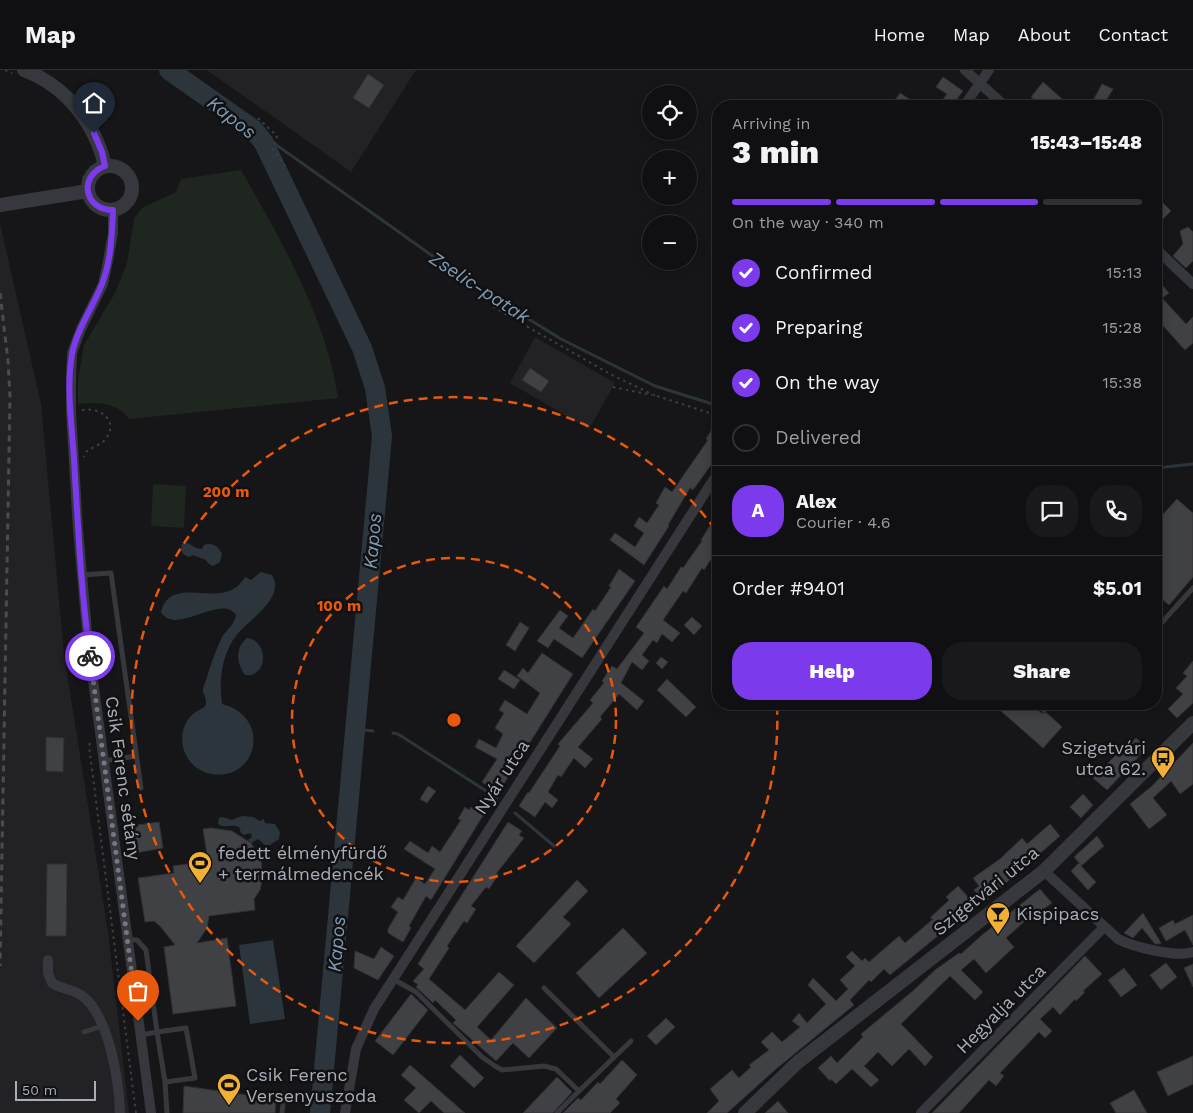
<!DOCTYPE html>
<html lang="en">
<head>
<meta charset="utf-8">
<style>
	:root { --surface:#101012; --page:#19191b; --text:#f1f3f6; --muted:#9c9d9f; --line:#303032; --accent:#7c3aed }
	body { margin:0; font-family:"Work Sans",sans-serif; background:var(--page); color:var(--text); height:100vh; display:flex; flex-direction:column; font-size:19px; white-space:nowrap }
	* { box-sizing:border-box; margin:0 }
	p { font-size:16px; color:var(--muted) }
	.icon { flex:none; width:28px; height:28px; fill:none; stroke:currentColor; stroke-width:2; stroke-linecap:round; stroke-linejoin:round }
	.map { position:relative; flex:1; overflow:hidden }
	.details { position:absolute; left:712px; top:30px; width:450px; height:610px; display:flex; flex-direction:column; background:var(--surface); border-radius:20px; box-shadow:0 2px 12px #0003,0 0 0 1px var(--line) }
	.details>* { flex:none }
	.buttons { position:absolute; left:642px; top:15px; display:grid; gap:10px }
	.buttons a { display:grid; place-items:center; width:55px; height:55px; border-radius:50%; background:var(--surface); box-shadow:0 2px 12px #0003,0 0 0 1px var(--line); font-size:25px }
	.scale { position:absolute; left:15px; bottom:12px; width:81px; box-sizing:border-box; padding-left:5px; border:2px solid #a8adb8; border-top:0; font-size:14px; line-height:18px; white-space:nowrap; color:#a8adb8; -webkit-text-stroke:4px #111113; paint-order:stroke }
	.pin { position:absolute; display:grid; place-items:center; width:42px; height:42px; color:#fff; margin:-51px -21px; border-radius:50% 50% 50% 0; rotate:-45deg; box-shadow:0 0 5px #0007 }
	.pin .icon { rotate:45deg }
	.courier { position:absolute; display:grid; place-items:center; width:50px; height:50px; margin:-25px; border:4px solid #7c3aed; border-radius:50%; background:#fff; color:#222; box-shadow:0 1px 6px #0007 }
	.head em { font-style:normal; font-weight:800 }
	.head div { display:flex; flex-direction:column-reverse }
	.head { display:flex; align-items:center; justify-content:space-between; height:85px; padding:0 20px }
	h1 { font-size:32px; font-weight:800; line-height:38px }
	.bar { display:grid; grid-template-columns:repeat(4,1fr); gap:8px 5px; align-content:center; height:60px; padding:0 20px }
	.bar i { height:6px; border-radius:4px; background:var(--line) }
	.bar .active { background:var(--accent) }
	.bar p { grid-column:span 4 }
	.line { display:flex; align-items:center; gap:12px; padding:0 20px; border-top:1px solid var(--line) }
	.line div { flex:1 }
	.round { display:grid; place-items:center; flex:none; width:52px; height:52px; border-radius:20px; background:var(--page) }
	ol { padding:0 20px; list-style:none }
	li { display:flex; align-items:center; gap:15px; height:55px }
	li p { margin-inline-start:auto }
	li .icon { padding:5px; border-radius:50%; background:var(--accent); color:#fff; stroke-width:4 }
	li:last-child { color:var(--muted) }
	li i { width:28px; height:28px; border:2px solid var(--line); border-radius:50% }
	.primary-button { display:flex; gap:10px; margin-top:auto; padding:10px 20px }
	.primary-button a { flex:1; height:58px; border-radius:20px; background:var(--accent); color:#fff; font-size:20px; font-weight:800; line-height:58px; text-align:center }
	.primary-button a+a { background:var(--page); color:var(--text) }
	header { display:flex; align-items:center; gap:30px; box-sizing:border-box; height:70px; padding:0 25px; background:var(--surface); border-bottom:1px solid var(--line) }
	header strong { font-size:24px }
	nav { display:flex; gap:28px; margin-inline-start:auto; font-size:18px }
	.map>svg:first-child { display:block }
	.built { fill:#222225 }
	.green { fill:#1e261f }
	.water { fill:#2c353c }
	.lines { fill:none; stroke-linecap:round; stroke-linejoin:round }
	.stream { stroke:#2c353c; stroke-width:3 }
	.river { stroke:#2c353c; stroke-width:20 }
	.building { fill:#404145; stroke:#303034 }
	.path { stroke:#3d3f44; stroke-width:2; stroke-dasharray:2.5 4; stroke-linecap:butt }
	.service { stroke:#37383d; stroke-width:5 }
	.minor { stroke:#37383d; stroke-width:10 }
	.tertiary { stroke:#37383d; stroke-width:14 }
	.rail { stroke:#4a4c52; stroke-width:3; stroke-dasharray:6 5; stroke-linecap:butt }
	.done { stroke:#757880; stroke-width:5; stroke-dasharray:0 9 }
	.route { stroke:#7c3aed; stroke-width:6 }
	.ring { fill:none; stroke:#e8590c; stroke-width:2.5; stroke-dasharray:9 6 }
	.labels { text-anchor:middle; stroke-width:5; stroke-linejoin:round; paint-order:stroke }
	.poi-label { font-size:18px; fill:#a8adb8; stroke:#111113; text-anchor:start }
	.street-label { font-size:18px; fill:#a8adb8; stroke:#111113 }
	.water-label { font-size:19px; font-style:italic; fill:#7f9bb3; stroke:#111113 }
	.centre { fill:#e8590c; stroke:#111113; stroke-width:2.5 }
	.ring-label { font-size:15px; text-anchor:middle; font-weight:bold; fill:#e8590c; stroke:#111113; stroke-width:5; stroke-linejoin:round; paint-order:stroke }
</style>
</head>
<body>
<header>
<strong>Map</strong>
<nav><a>Home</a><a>Map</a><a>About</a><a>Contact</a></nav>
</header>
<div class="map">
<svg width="1193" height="1043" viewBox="0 0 1193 1043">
	<rect width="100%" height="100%" fill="#161618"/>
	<g class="built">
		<path d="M207 0H416L351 102Z"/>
		<path d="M0 153 41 334 64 584 108 862 129 1043H0Z"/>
		<path d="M535 267 615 313 589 359 510 313Z"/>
	</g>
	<g class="green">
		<path d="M241 100C280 168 327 249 338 328L129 349C117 332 97 332 78 334V309L84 275 115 223 127 193 134 149 142 138 176 122 181 109Z"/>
		<path d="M153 414 186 416 184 458 151 456Z"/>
	</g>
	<g class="water">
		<path d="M188 473 196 478 202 479 204 475C212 472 218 475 222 484L220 492 213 496 209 494 206 490 193 485 189 487 183 484 181 479 182 474Z"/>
		<path d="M261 502 272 505C287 530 244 551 233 570 221 590 219 611 222 634 273 647 257 712 211 704 202 702 194 697 189 690 179 677 180 655 193 644 196 641 203 639 205 636 208 631 204 626 203 621 203 616 206 611 207 607 211 593 216 580 222 567 227 560 235 553 236 545 221 523 176 567 161 542 172 501 224 544 245 507L251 510Z"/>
		<path d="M247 568C261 569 268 589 259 600 257 602 254 604 252 605H245C236 593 235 578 247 568Z"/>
		<path d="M242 746 253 747 260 751 264 749 265 753 275 754 280 762 279 769 270 775H265L258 769 251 773 248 770 252 767 251 763 244 765 241 763 239 757C232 754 226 758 219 755L218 752 219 748 222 747 232 750Z"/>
		<path d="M273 870 285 949 250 954 239 875Z"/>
	</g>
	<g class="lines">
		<g class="stream">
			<path d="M258 65 268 69 472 214 561 269 655 316 719 336"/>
			<path d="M1156 398 1193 394"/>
			<path d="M355 659 373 661"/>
			<path d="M393 663 398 664 497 728"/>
			<path d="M515 743 554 776"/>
		</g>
		<path class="river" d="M169 0 253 59 264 73 362 278 375 318 382 366 320 1043"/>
	</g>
	<g class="building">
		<path d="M368 4 384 15 369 38 353 28Z"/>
		<path d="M943 7 963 21 952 36H938L947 24 936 17Z"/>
		<path d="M1043 12 1070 36H1042L1031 27Z"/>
		<path d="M1102 14 1113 19 1103 36H1090Z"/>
		<path d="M900 23 920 36H904L895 30Z"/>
		<path d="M1162 132 1171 141 1156 156V139Z"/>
		<path d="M1188 157 1193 162V191L1186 198 1173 186 1183 174 1180 161Z"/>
		<path d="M1156 208 1169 223 1162 228 1186 254 1193 247V273L1185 280 1156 248Z"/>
		<path d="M530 298 549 311 541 322 522 310Z"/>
		<path d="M719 348V384L693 420 690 418 668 455 669 456 644 495 610 470 615 463 635 477 644 463 634 456 639 447 647 453 659 435 656 433 665 417 672 422 708 370 706 369Z"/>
		<path d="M1177 429 1193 443V507L1169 535 1156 524V452Z"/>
		<path d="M719 441V474L713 486 704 500 702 498 686 523 683 521 663 550 680 563 672 572 662 564 657 573 653 570 642 585 649 591 642 600 632 592 621 613 644 631 637 640 619 624 600 647 602 649 578 677 593 689 585 698 574 688 561 707 558 705 548 722 558 730 552 738 545 732 535 747 519 736 528 722 529 723 560 676 558 674 593 633 590 630 604 613 602 611 612 596 617 599 644 563 636 557 664 516 667 519 681 497 683 498 702 471 701 470Z"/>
		<path d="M619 499 635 511 582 588 554 569 548 578 537 571 560 540 568 546 559 558 573 568 593 539 595 541 611 517 609 516Z"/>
		<path d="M692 547 702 556 694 565 684 555Z"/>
		<path d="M520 552 529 558 515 581 506 575Z"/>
		<path d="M542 583 573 604 498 723 482 712 497 689 475 677 479 669 496 678 503 664 495 658 504 643 499 640 505 630 527 644 540 623 517 606 523 598 528 603Z"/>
		<path d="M661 587 668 592 662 599 656 593Z"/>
		<path d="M1193 591V633L1177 648 1168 639 1183 624 1176 618 1187 606 1183 603Z"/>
		<path d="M504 600 520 610 514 619 498 609Z"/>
		<path d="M667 609 696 637 686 647 657 620Z"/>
		<path d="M993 634H1033L1034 637 1041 643H1047L1062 657 1043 678Z"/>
		<path d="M46 667 64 668 63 702 46 701Z"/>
		<path d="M1136 668 1147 678 1107 720 1093 708 1121 680 1122 681Z"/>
		<path d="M1193 673V714L1180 724 1171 711 1153 728 1167 745 1149 759 1130 734 1152 716Z"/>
		<path d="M428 716 436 721 427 733 420 729Z"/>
		<path d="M1083 724 1093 735 1081 748 1070 737Z"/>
		<path d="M465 737 469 740 471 737 484 744 431 830 426 826 409 856 411 858 403 872 388 863V859L398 842 391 837 398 827 403 830 416 808 425 814 435 799 404 779 410 771 428 783 432 776 440 782 461 750 458 749Z"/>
		<path d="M159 752 163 778 135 783 131 756Z"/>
		<path d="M508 752 522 761 519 765 524 768 496 804 498 805 489 819 486 817 471 836 476 839 467 853 464 851 447 876 449 878 429 909 465 940 499 902 514 915 477 957 491 970 526 928 557 958 529 988 513 973 496 991 453 953 456 950 435 930 433 933 416 917 418 915 413 911 424 899 418 894Z"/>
		<path d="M1050 754 1060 766 984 832 974 820 979 816 973 808 1000 789 1022 768 1027 774Z"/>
		<path d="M211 758 232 761 251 773 261 790 263 807 260 820 254 829 255 840 209 846 207 858 197 873 227 868 236 936 173 944 164 877 175 875 160 856 154 851 145 852 138 808 174 803 173 796 208 791 203 759Z"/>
		<path d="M1097 766 1104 776 1081 796 1096 812 1088 820 1071 801 1079 793 1081 795 1074 787Z"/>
		<path d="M47 794H67L66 866H46Z"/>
		<path d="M577 810 588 821 563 847 571 854 534 893 516 876Z"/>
		<path d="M958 816 972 831 952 848 956 851 890 905 884 899 871 912 869 910 850 930 854 935 776 999 727 1043H707L719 1031 710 1019 732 1000 739 1008 751 997 749 995 769 980 761 972 772 962 782 972 800 957 792 951 799 943 807 953 826 934 808 915 813 908 836 931 848 919 840 910 855 896 846 887 852 881 862 891 865 888 869 892 899 866 905 873 933 849 930 848 949 830 946 827Z"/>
		<path d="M1040 819 1052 833 1037 844 1035 842 1006 868 1014 877 986 903 974 889 961 900 983 922 975 930 950 906 901 954 933 987 925 996 909 979 892 996 878 982 864 996 879 1010 871 1017 852 999 836 1014 831 1009 830 1011 818 998 831 986 837 993 863 967 861 964 914 920 935 900 959 883 961 884 982 865Z"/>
		<path d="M1143 843 1161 873 1159 874H1155L1142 858 1133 868 1124 863Z"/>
		<path d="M1193 845V875L1185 860 1166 871 1159 858 1173 850 1175 854Z"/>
		<path d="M623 858 647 883 599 928 576 903Z"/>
		<path d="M381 877 394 886 378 910 354 898 355 881 374 889Z"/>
		<path d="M1085 886 1102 904 1083 921 1085 922 1076 931 1075 929 1060 945 1053 937 1040 949 1052 961 1045 968 1039 962 1000 1003 1004 1006 996 1016 989 1010 959 1043H932Z"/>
		<path d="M1166 893 1177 907 1161 920 1150 905Z"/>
		<path d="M1193 894V917L1184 898Z"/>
		<path d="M1124 898 1137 915 1121 927 1108 910Z"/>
		<path d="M411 924 428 940 393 985 375 971Z"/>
		<path d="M666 948 675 957 656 975 647 966Z"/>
		<path d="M460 985 484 1008 474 1018 450 996Z"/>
		<path d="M1193 986V1014L1168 1026 1157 1002Z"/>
		<path d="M622 990 637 1005 616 1029 620 1033 610 1043H563L578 1028 581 1030 598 1012 600 1014Z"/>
		<path d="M410 995 426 1009 465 1043H444L431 1031 419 1043 404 1030 416 1018 401 1005Z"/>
		<path d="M557 1007 572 1022 553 1043H523Z"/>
		<path d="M184 1016 276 1029 275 1043H183Z"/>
		<path d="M1134 1020 1147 1043H1116L1110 1033Z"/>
		<path d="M778 1031 788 1043H765Z"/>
	</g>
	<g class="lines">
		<g class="path">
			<path d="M5 0 12 3"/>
			<path d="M258 48 277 66 273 79 287 99"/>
			<path d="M83 108 91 96"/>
			<path d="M87 133 93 140 103 145"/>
			<path d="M493 237 612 305 656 326"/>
			<path d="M613 317 652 325"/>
			<path d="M657 326 719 346"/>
			<path d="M82 340C99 337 118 349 107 367 103 374 93 377 87 381L84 387"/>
			<path d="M90 673 89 676 136 1043"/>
		</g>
		<g class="service">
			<path d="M82 505 111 503 141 718"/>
			<path d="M1156 559 1193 518"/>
			<path d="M1037 634 1044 640"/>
			<path d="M104 691 136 686"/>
			<path d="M128 870H137L146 880 157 962 141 965"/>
			<path d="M393 909 416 922 482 987 495 996 502 1000 544 996 556 999 579 1021 557 1043"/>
			<path d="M544 918 614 987"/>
			<path d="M84 962 102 956"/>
			<path d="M165 1012 195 1008 186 958 157 962 165 1012 167 1043"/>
			<path d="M579 1021 631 971"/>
			<path d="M282 1043 284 1024"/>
		</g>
		<g class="minor">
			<path d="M965 0 1005 36"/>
			<path d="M964 36 989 0"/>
			<path d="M113 140V163L108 191 103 214 81 259 72 283 71 309V342L78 459 88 573 151 1043"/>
			<path d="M1156 179 1193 214"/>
			<path d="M1044 801 1118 869C1133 877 1178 888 1193 882"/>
			<path d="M48 890V903L52 913C61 919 72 919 81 925 109 944 119 1011 120 1043"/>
			<path d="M345 1043 356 979 374 939 719 401"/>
			<path d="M921 1043 1104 857"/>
		</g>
		<g class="tertiary">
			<path d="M24 0C66 16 95 53 105 96"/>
			<circle cx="110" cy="118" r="22"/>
			<path d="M0 135 88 121"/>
			<path d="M745 1043 798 992 1044 801 1193 653"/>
		</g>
		<path class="rail" d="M0 223 8 291 10 326 0 896"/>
	</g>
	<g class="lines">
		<path class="done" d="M90 586 138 951"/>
		<path class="route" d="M90 586C81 521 78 455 74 390 72 355 66 318 72 284 77 259 93 237 102 214 111 191 112 164 113 140 84 140 78 106 105 96L102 82 94 63"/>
	</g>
	<g class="ring">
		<circle cx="454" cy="650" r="162"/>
		<path d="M777 636A323 323 0 1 1 719 465"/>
	</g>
	<defs>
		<g id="bus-pin" transform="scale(1.25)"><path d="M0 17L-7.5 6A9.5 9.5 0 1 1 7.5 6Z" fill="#f2b134" stroke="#111113"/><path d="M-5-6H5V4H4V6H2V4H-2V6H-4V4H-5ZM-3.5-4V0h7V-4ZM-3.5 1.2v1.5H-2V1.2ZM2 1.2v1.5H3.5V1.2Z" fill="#111"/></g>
		<g id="stadium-pin" transform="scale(1.25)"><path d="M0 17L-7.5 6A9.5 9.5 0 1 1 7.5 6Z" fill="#f2b134" stroke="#111113"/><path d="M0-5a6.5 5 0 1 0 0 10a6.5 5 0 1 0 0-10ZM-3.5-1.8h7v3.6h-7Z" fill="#111"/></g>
		<g id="bar-pin" transform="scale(1.25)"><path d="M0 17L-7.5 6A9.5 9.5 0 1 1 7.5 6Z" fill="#f2b134" stroke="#111113"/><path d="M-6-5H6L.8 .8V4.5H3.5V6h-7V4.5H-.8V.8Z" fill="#111"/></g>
	</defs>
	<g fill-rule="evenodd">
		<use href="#bus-pin" x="1163" y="688"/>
		<use href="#stadium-pin" x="200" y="793"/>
		<use href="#bar-pin" x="998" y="844"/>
		<use href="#stadium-pin" x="229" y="1015"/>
	</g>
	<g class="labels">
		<g class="poi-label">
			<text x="1146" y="684" text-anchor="end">Szigetvári<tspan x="1146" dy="21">utca 62.</tspan></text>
			<text x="218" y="789">fedett élményfürdő<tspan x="218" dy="21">+ termálmedencék</tspan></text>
			<text x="1016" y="850">Kispipacs</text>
			<text x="246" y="1011">Csik Ferenc<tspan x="246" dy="21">Versenyuszoda</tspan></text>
		</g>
		<g class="street-label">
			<text transform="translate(502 707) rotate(-57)" y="6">Nyár utca</text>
			<text transform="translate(123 708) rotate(82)" y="6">Csik Ferenc sétány</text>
			<text transform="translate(986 821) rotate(-39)" y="6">Szigetvári utca</text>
			<text transform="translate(1001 939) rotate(-45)" y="6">Hegyalja utca</text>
		</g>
		<g class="water-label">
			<text transform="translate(232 47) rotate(38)" y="7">Kapos</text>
			<text transform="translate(480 217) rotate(33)" y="7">Zselic-patak</text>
			<text transform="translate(372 471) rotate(-85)" y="7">Kapos</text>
			<text transform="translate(336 874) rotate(-85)" y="7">Kapos</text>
		</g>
	</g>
	<circle cx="454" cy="650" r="8" class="centre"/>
	<g class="ring-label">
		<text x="226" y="427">200 m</text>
		<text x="339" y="541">100 m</text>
	</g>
</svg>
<div class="buttons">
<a><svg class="icon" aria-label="locate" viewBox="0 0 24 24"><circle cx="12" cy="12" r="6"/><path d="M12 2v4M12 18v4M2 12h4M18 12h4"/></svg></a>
<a>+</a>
<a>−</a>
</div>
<div class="scale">50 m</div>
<div class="pin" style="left:138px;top:951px;background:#ea580c"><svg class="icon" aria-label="bag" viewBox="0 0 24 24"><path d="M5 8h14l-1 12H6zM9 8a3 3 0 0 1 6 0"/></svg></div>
<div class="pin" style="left:94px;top:63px;background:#1f2937"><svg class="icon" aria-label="home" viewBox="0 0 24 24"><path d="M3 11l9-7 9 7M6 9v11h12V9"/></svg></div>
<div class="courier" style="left:90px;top:586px"><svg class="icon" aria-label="bike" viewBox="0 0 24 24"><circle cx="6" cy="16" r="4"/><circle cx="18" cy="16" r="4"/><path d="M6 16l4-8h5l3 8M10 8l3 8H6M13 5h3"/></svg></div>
<section class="details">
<div class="head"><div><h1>3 min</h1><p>Arriving in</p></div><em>15:43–15:48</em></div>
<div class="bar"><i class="active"></i><i class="active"></i><i class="active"></i><i></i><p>On the way · 340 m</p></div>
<ol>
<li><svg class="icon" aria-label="check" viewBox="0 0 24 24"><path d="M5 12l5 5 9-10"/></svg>Confirmed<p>15:13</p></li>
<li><svg class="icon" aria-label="check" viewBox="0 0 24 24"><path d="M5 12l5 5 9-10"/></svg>Preparing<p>15:28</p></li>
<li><svg class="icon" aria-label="check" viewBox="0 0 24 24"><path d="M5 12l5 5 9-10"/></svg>On the way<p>15:38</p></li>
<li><i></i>Delivered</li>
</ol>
<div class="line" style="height:90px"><b class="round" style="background:var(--accent);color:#fff">A</b><div><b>Alex</b><p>Courier · 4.6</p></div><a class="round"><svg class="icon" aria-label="chat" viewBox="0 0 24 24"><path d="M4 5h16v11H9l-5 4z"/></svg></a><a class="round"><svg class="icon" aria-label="phone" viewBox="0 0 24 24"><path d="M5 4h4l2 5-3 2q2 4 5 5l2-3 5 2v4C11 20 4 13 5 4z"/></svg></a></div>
<div class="line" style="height:65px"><div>Order #9401</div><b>$5.01</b></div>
<div class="primary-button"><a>Help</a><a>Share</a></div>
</section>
</div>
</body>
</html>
